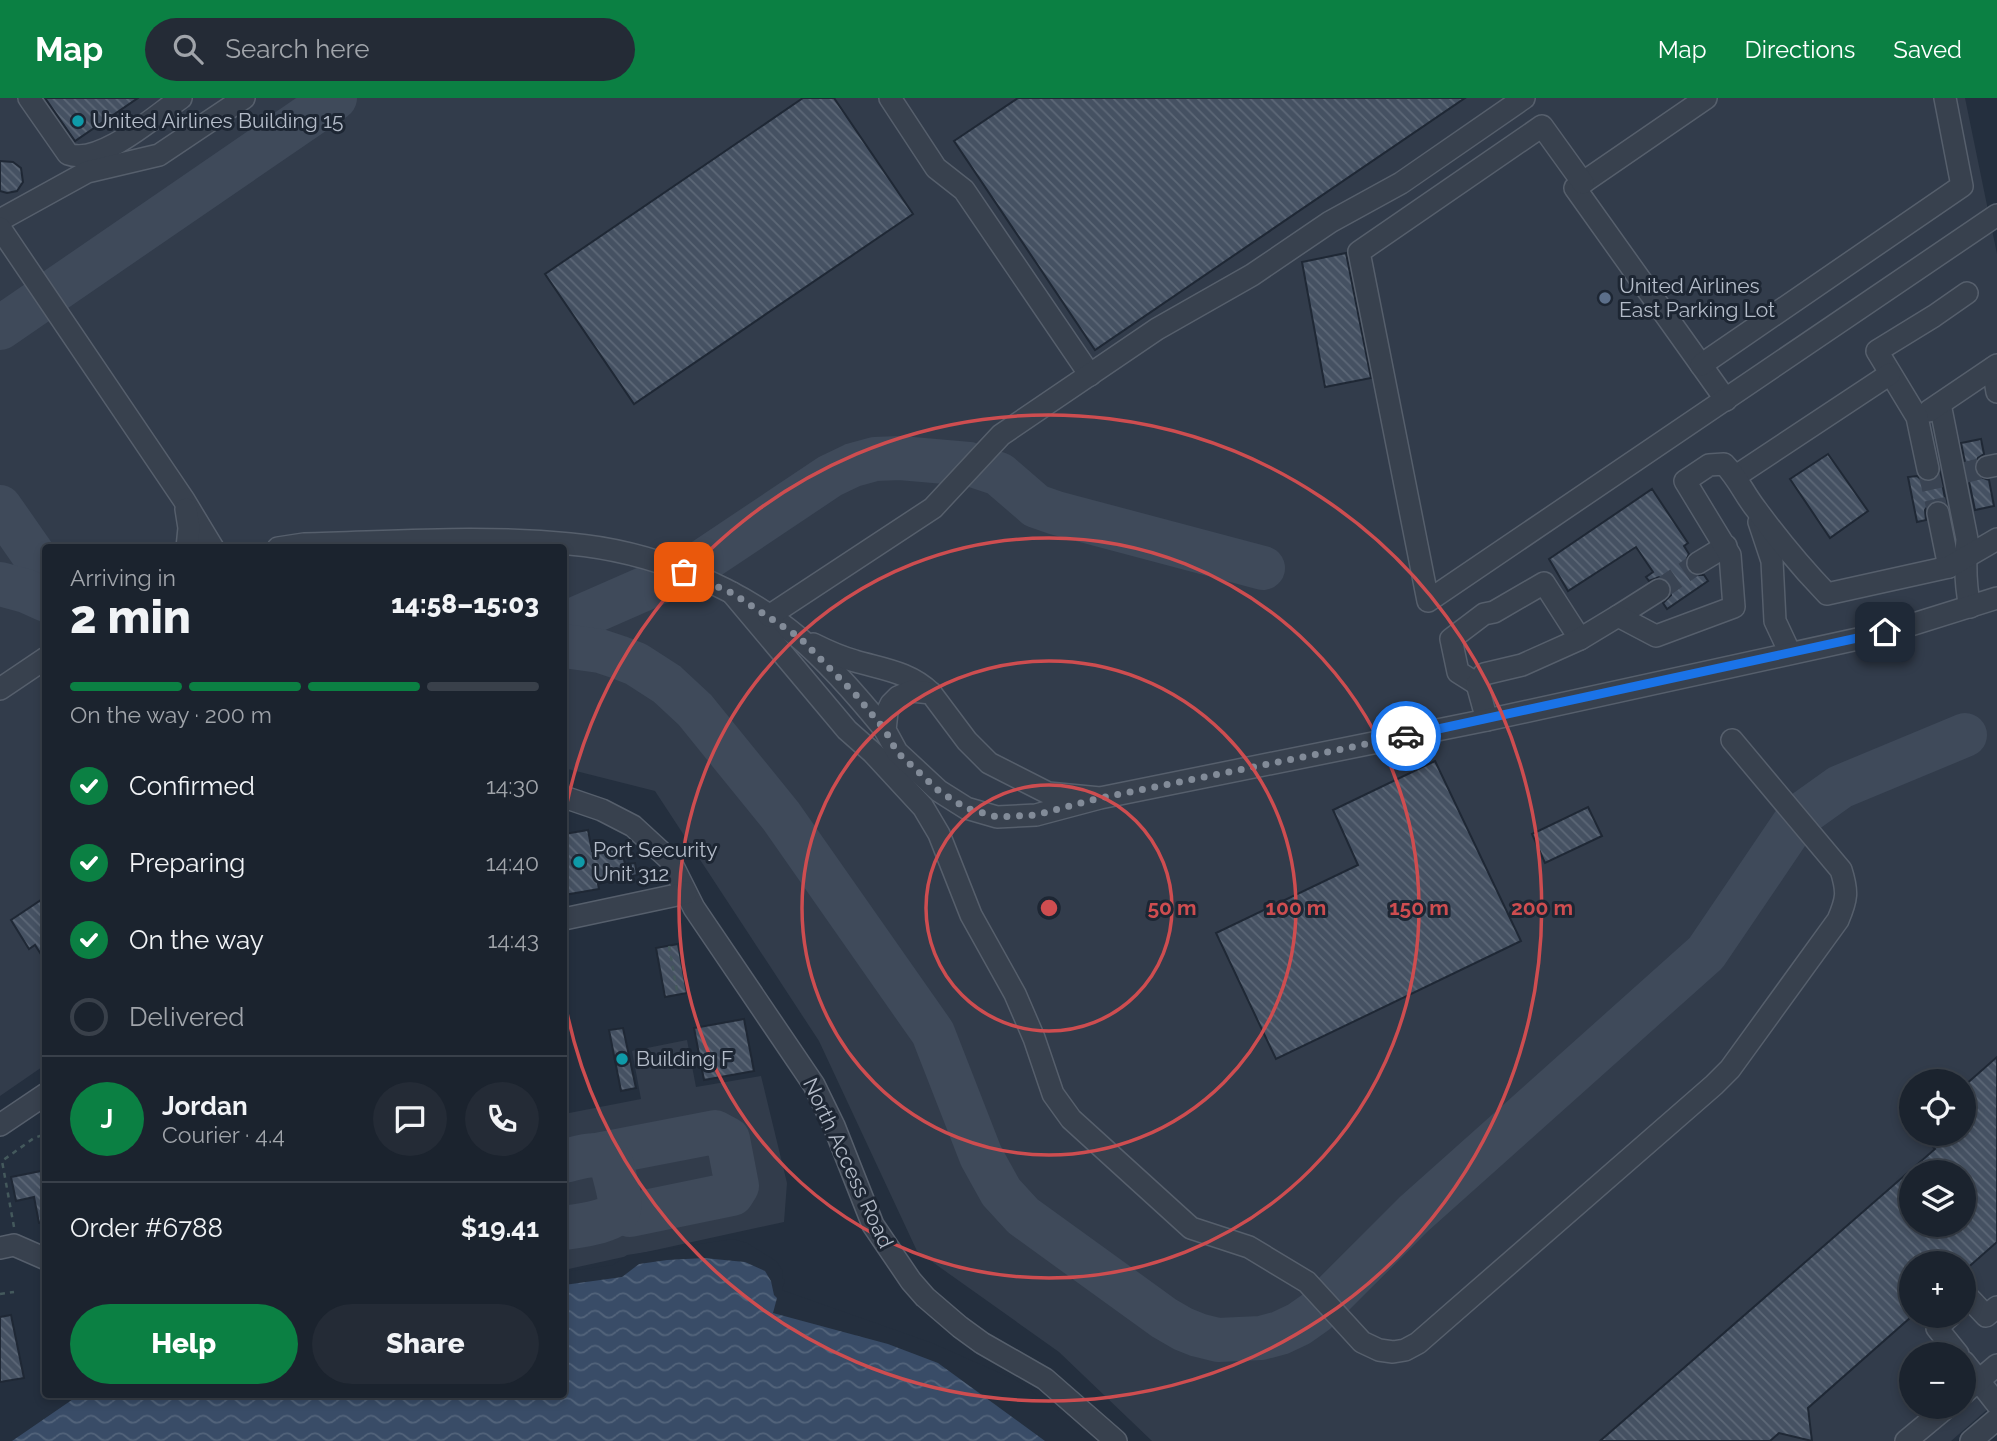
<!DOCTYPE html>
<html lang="en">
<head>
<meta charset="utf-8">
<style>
	:root { --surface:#1b232e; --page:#242b36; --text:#f1f3f6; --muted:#a0a4aa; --line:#39404a; --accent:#0b8043 }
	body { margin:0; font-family:Raleway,sans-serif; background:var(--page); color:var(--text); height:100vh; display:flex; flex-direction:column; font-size:26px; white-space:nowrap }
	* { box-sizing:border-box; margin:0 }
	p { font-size:23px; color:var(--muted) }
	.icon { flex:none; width:38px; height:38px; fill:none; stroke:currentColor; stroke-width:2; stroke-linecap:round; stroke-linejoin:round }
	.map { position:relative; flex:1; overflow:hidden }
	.side { position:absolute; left:42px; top:446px; width:525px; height:854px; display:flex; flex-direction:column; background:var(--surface); border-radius:7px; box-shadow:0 4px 10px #0003,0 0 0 2px var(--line) }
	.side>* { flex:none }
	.tools { position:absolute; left:1899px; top:971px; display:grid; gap:14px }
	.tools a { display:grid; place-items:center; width:77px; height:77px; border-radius:50%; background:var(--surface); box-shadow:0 4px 10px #0003,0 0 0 2px var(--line); font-size:35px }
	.pin { position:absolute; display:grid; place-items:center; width:60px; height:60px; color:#fff; margin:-30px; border-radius:14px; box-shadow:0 4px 10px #0006 }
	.courier { position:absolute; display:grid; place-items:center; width:70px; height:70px; margin:-35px; border:5px solid #1a73e8; border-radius:50%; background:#fff; color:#222; box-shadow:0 2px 9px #0007 }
	.overview em { font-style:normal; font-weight:800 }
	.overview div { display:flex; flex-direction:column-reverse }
	.overview { display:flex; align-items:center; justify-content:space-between; height:119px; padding:0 28px }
	h1 { font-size:46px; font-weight:800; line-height:52px }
	.bar { display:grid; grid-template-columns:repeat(4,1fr); gap:10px 7px; align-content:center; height:84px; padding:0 28px }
	.bar i { height:9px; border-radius:5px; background:var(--line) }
	.bar .active { background:var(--accent) }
	.bar p { grid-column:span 4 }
	.line { display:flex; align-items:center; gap:18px; padding:0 28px; border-top:2px solid var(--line) }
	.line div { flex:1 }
	.round { display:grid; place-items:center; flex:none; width:74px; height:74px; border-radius:37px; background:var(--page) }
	ol { padding:0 28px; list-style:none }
	li { display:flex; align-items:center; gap:21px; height:77px }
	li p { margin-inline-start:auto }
	li .icon { padding:7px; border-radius:50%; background:var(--accent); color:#fff; stroke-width:4 }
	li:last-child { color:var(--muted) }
	li i { width:38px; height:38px; border:4px solid var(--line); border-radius:50% }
	.button { display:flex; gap:14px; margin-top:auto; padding:14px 28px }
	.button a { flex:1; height:80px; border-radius:42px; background:var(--accent); color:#fff; font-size:28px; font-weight:800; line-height:80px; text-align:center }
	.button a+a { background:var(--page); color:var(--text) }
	header { display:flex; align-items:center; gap:42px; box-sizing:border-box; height:98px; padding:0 35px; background:var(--accent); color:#fff }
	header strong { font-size:33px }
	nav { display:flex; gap:38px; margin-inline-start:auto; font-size:24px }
	.search { width:490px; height:63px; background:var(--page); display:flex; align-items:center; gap:18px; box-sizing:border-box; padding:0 24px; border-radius:38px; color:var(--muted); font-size:26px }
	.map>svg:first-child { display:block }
	.airport { fill:#323c4b; fill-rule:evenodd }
	.water { fill:url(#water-waves) }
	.pier { fill:#242f3e }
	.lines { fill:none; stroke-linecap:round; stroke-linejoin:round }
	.taxiway { stroke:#3f4a5a; stroke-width:44 }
	.building { fill:url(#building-back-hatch); stroke:#1f2835; stroke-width:2; fill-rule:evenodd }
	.minor-tunnel { stroke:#3a4453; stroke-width:21; stroke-dasharray:21 10; stroke-linecap:butt }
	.minor-casing { stroke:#565f6c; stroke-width:24 }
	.path { stroke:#44595c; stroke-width:2.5; stroke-dasharray:5 5; stroke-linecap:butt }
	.minor { stroke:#38414e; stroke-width:21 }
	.done { stroke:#828b98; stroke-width:7; stroke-dasharray:0 12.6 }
	.route { stroke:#1a73e8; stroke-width:9 }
	.ring { fill:none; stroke:#ce4d50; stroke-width:3.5 }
	.culture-dot { fill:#0f9aa8; stroke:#1d2633; stroke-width:2.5 }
	.service-dot { fill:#5c6f8a; stroke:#1d2633; stroke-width:2.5 }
	.labels { text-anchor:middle; stroke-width:6; stroke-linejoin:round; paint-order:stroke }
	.poi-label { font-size:21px; fill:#b4bcc9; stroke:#1d2633; text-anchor:start }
	.street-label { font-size:21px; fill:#b4bcc9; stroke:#1d2633 }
	.centre { fill:#ce4d50; stroke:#1d2633; stroke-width:3.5 }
	.ring-label { font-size:21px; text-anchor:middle; font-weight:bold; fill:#ce4d50; stroke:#1d2633; stroke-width:6; stroke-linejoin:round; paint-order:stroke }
</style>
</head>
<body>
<header>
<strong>Map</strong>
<div class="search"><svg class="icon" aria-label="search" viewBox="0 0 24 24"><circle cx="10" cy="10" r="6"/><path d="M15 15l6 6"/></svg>Search here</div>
<nav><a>Map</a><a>Directions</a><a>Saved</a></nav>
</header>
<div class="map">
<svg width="1997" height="1343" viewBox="0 0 1997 1343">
	<defs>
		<pattern id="water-waves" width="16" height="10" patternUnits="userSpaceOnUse" patternTransform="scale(1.75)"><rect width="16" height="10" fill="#394c67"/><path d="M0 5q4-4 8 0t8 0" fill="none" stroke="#53647b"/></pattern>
		<pattern id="building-back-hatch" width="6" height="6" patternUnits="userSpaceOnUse" patternTransform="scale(1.75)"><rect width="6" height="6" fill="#455162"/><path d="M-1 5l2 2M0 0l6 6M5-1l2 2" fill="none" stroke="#5d6877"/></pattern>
	</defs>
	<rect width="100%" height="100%" fill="#242f3e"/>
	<g class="airport">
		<path d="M0 0H1965L1997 156V1303L1951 1343H1152L1059 1254 917 1153 819 943 655 693 564 670V450H46L45 967 0 998ZM1911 984H1964V1036H1911ZM1911 1074H1964V1127H1911ZM1911 1166H1964V1218H1911ZM1911 1256H1964V1309H1911Z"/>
		<path d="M687 942 696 989 761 978 787 1085 784 1124 564 1172V1016L641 1001 632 953Z"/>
	</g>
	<path class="water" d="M734 1145 774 1165 779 1194 931 1249 1086 1343H0V1340L47 1297H564V1178Z"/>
	<g class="pier">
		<path d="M733 1141 747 1145 776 1163 783 1173 782 1180 785 1182 782 1192 932 1245 1016 1282 1060 1314 1089 1343H1045L938 1265 888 1246 773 1215 777 1200 774 1197 771 1183 765 1173 745 1164 704 1160 667 1162 639 1166 622 1179 564 1187V1174L613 1167 627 1157Z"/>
		<path d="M45 1294 46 1297H79L12 1343H0V1335Z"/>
	</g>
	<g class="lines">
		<g class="taxiway">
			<path d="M0 230 335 0"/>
			<path d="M0 409 46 475"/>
			<path d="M0 486 26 493 46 502"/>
			<path d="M564 526 694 469 830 378 853 367 875 361 900 360 969 366 999 376 1036 408 1056 415 1263 470"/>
			<path d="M564 548 600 553 618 559 636 566 667 586 695 612 781 718 933 935 981 1058 1001 1094 1023 1118 1164 1220 1183 1231 1198 1237 1218 1242 1261 1240 1280 1235 1299 1226 1316 1214 1414 1116 1706 855 1792 728 1805 714 1840 689 1965 637"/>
			<path d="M596 1057 715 1034 728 1041 737 1088 732 1096 630 1117 625 1115 620 1108"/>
			<path d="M564 1063C579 1060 602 1050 612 1067 614 1079 622 1099 619 1111 616 1124 576 1128 564 1130"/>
		</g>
	</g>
	<g class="building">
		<path d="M45 0H138L75 43Z"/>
		<path d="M803 0H834L913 116 634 306 545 176Z"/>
		<path d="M1018 0H1465L1095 252 954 43Z"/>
		<path d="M0 63 13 64 21 70 23 84 17 93 7 95 0 93Z"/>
		<path d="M1346 155 1371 280 1325 289 1302 164Z"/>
		<path d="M1981 341 1984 356 1978 360 1974 371 1978 378 1989 382 1994 408 1975 412 1961 345Z"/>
		<path d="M1828 356 1868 413 1830 440 1790 381Z"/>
		<path d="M1940 375 1946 405 1936 402 1930 405 1925 412 1926 422 1917 424 1908 379 1917 378 1923 383 1930 384 1936 381Z"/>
		<path d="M1652 391 1688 445 1684 448 1689 456 1685 465 1687 472 1692 477H1704L1708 483 1667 511 1663 505 1671 497 1670 486 1659 479 1649 483 1646 479 1653 474 1636 449 1568 493 1549 461Z"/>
		<path d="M1435 663 1521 843 1276 961 1216 835 1358 767 1333 712Z"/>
		<path d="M1588 709 1602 738 1545 765 1532 736Z"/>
		<path d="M588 732 592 753 613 748 615 759 623 757 625 766 635 765 637 777 598 786 599 791 564 797V736Z"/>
		<path d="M41 802 46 810V864L35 847 29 851 11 822Z"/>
		<path d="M678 846 687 895 665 899 656 850Z"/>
		<path d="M744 921 754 973 704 982 694 930Z"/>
		<path d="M623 930 636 990 621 993 609 932Z"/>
		<path d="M1997 959V1144L1964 1173V1166H1911V1219L1808 1310 1812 1343 1779 1335 1770 1343H1600L1935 1051 1921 1036H1964V988ZM1911 1074H1964V1127H1911Z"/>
		<path d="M46 1072V1124L39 1125 34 1099 16 1103 11 1079Z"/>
		<path d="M11 1217 24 1280 0 1284V1219Z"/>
	</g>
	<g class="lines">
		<g class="minor-tunnel">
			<path d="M1928 371 1938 415"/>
			<path d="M1959 376 1987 369"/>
			<path d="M1659 492 1698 465"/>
		</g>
		<g class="minor-casing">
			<g id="minor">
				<path d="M29 0 68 56C100 68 155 18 181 0"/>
				<path d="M890 0 936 70 964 92 1090 277"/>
				<path d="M1706 0 1575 90 1726 302"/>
				<path d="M1583 85 1542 28 1359 154 1428 503 1997 117"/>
				<path d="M0 122 87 74 159 57 244 0"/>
				<path d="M0 130 184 402 213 450"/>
				<path d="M1701 267 1962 88 1945 0"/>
				<path d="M1993 270 1997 294"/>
				<path d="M1940 306 1967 441C1965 464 1965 486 1970 509"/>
				<path d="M1929 313 1997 267"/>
				<path d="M1987 369 1997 367"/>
				<path d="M1928 371 1917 319 1877 253 1934 218 1967 195"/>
				<path d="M1736 378 1890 276"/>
				<path d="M186 411 189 430 187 450"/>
				<path d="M1938 415 1949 469"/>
				<path d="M1759 424 1772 463 1775 523 1790 555"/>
				<path d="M278 450 304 446C392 444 482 437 570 446 650 453 736 487 798 539 830 566 859 600 885 632"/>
				<path d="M1698 465 1726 448"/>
				<path d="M732 495 847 632 873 655 923 709 939 736 971 817 1015 896 1034 940 1053 996 1071 1021 1191 1130 1249 1149 1307 1184 1362 1244 1379 1252 1393 1254 1405 1252 1418 1245 1714 987 1730 971 1838 822C1847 801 1848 794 1841 772L1732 642"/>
				<path d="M769 518 933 410 1001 337 1157 231 1252 177 1330 124 1401 85 1524 0"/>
				<path d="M1618 518 1659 492"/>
				<path d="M813 546C827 553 840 559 855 563 882 571 910 574 931 595"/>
				<path d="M1477 586 1458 574 1451 541 1484 516 1494 514 1544 485 1580 541"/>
				<path d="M0 591 46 560"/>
				<path d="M1487 622 1477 586 1484 576 1522 567 1580 541 1618 518 1656 538 1734 509 1730 457 1685 383 1709 367 1724 366C1738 380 1744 396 1756 411 1778 441 1801 469 1827 496L1949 469 1997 441"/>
				<path d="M564 699 602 712 633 728 670 762 694 810 814 987 834 1028 873 1127 911 1183 925 1199 960 1229 982 1245 1045 1281 1116 1343"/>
				<path d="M1100 700 1048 695 989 665 967 643 931 595 912 593 898 599 891 606 887 614 885 632 897 654 939 693 966 710 997 719 1036 717 1100 700 1487 622 1885 535 1997 500"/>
				<path d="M564 821 686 795"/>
				<path d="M0 1027 46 996"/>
				<path d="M0 1150 14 1147 46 1161"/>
				<path d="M1964 1205 1969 1200 1986 1218 1997 1209"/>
				<path d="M1950 1218 1937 1230 1958 1256"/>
				<path d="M1964 1264 1997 1306"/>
				<path d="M1964 1295 1997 1267"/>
				<path d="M1906 1343 1947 1309"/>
				<path d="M1971 1343 1997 1321"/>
			</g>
		</g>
		<g class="path">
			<path d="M669 848 677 893"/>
			<path d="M14 1129 2 1063 34 1040 46 1036"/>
			<path d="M0 1196 14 1194"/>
		</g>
		<use href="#minor" class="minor"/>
	</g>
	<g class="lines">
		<path class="done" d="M684 474 732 495 799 539 856 597 885 632 897 654 939 693 966 710 997 719 1036 717 1100 700 1406 638"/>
		<path class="route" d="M1406 638 1885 534"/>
	</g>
	<g class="ring">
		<circle cx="1049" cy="810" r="123"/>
		<circle cx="1049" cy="810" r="247"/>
		<circle cx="1049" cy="810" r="370"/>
		<path d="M564 720A493 493 0 1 1 564 900"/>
	</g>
	<g class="culture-dot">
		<circle cx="78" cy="23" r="7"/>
		<circle cx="579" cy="764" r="7"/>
		<circle cx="622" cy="961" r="7"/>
	</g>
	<circle class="service-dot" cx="1605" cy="200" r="7"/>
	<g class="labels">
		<g class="poi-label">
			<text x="92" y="30">United Airlines Building 15</text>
			<text x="1619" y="195">United Airlines<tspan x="1619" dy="24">East Parking Lot</tspan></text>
			<text x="593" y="759">Port Security<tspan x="593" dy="24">Unit 312</tspan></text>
			<text x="636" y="968">Building F</text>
		</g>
		<g class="street-label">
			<text transform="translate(848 1065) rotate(65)" y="7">North Access Road</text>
		</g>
	</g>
	<circle cx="1049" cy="810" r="10" class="centre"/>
	<g class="ring-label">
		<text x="1172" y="817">50 m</text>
		<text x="1296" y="817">100 m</text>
		<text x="1419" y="817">150 m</text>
		<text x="1542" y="817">200 m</text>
	</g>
</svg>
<div class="tools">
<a><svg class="icon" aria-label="locate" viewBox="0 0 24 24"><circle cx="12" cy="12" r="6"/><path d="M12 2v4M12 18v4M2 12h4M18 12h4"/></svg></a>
<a><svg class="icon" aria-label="layers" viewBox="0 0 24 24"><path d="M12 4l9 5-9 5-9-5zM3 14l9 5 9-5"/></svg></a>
<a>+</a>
<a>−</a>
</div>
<div class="pin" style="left:684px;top:474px;background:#ea580c"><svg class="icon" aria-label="bag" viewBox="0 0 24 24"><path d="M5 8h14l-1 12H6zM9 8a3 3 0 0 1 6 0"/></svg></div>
<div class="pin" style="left:1885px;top:534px;background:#1f2937"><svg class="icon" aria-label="home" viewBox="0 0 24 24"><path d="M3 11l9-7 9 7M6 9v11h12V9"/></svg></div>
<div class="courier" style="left:1406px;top:638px"><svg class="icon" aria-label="car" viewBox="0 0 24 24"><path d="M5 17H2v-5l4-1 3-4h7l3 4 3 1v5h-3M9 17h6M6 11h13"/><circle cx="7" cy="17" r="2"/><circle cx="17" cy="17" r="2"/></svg></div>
<section class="side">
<div class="overview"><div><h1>2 min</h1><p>Arriving in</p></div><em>14:58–15:03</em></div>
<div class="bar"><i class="active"></i><i class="active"></i><i class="active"></i><i></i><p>On the way · 200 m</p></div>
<ol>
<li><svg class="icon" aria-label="check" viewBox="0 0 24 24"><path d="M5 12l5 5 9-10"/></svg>Confirmed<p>14:30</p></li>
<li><svg class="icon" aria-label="check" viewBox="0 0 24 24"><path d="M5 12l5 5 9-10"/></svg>Preparing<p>14:40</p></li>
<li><svg class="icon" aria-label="check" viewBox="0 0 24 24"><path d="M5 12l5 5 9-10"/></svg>On the way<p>14:43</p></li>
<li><i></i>Delivered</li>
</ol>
<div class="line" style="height:126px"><b class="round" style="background:var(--accent);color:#fff">J</b><div><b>Jordan</b><p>Courier · 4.4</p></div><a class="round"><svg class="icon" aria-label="chat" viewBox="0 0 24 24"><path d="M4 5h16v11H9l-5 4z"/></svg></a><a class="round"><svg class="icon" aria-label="phone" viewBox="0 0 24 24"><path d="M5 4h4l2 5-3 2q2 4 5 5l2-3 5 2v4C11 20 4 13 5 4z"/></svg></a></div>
<div class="line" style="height:91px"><div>Order #6788</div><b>$19.41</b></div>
<div class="button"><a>Help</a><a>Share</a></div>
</section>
</div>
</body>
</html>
